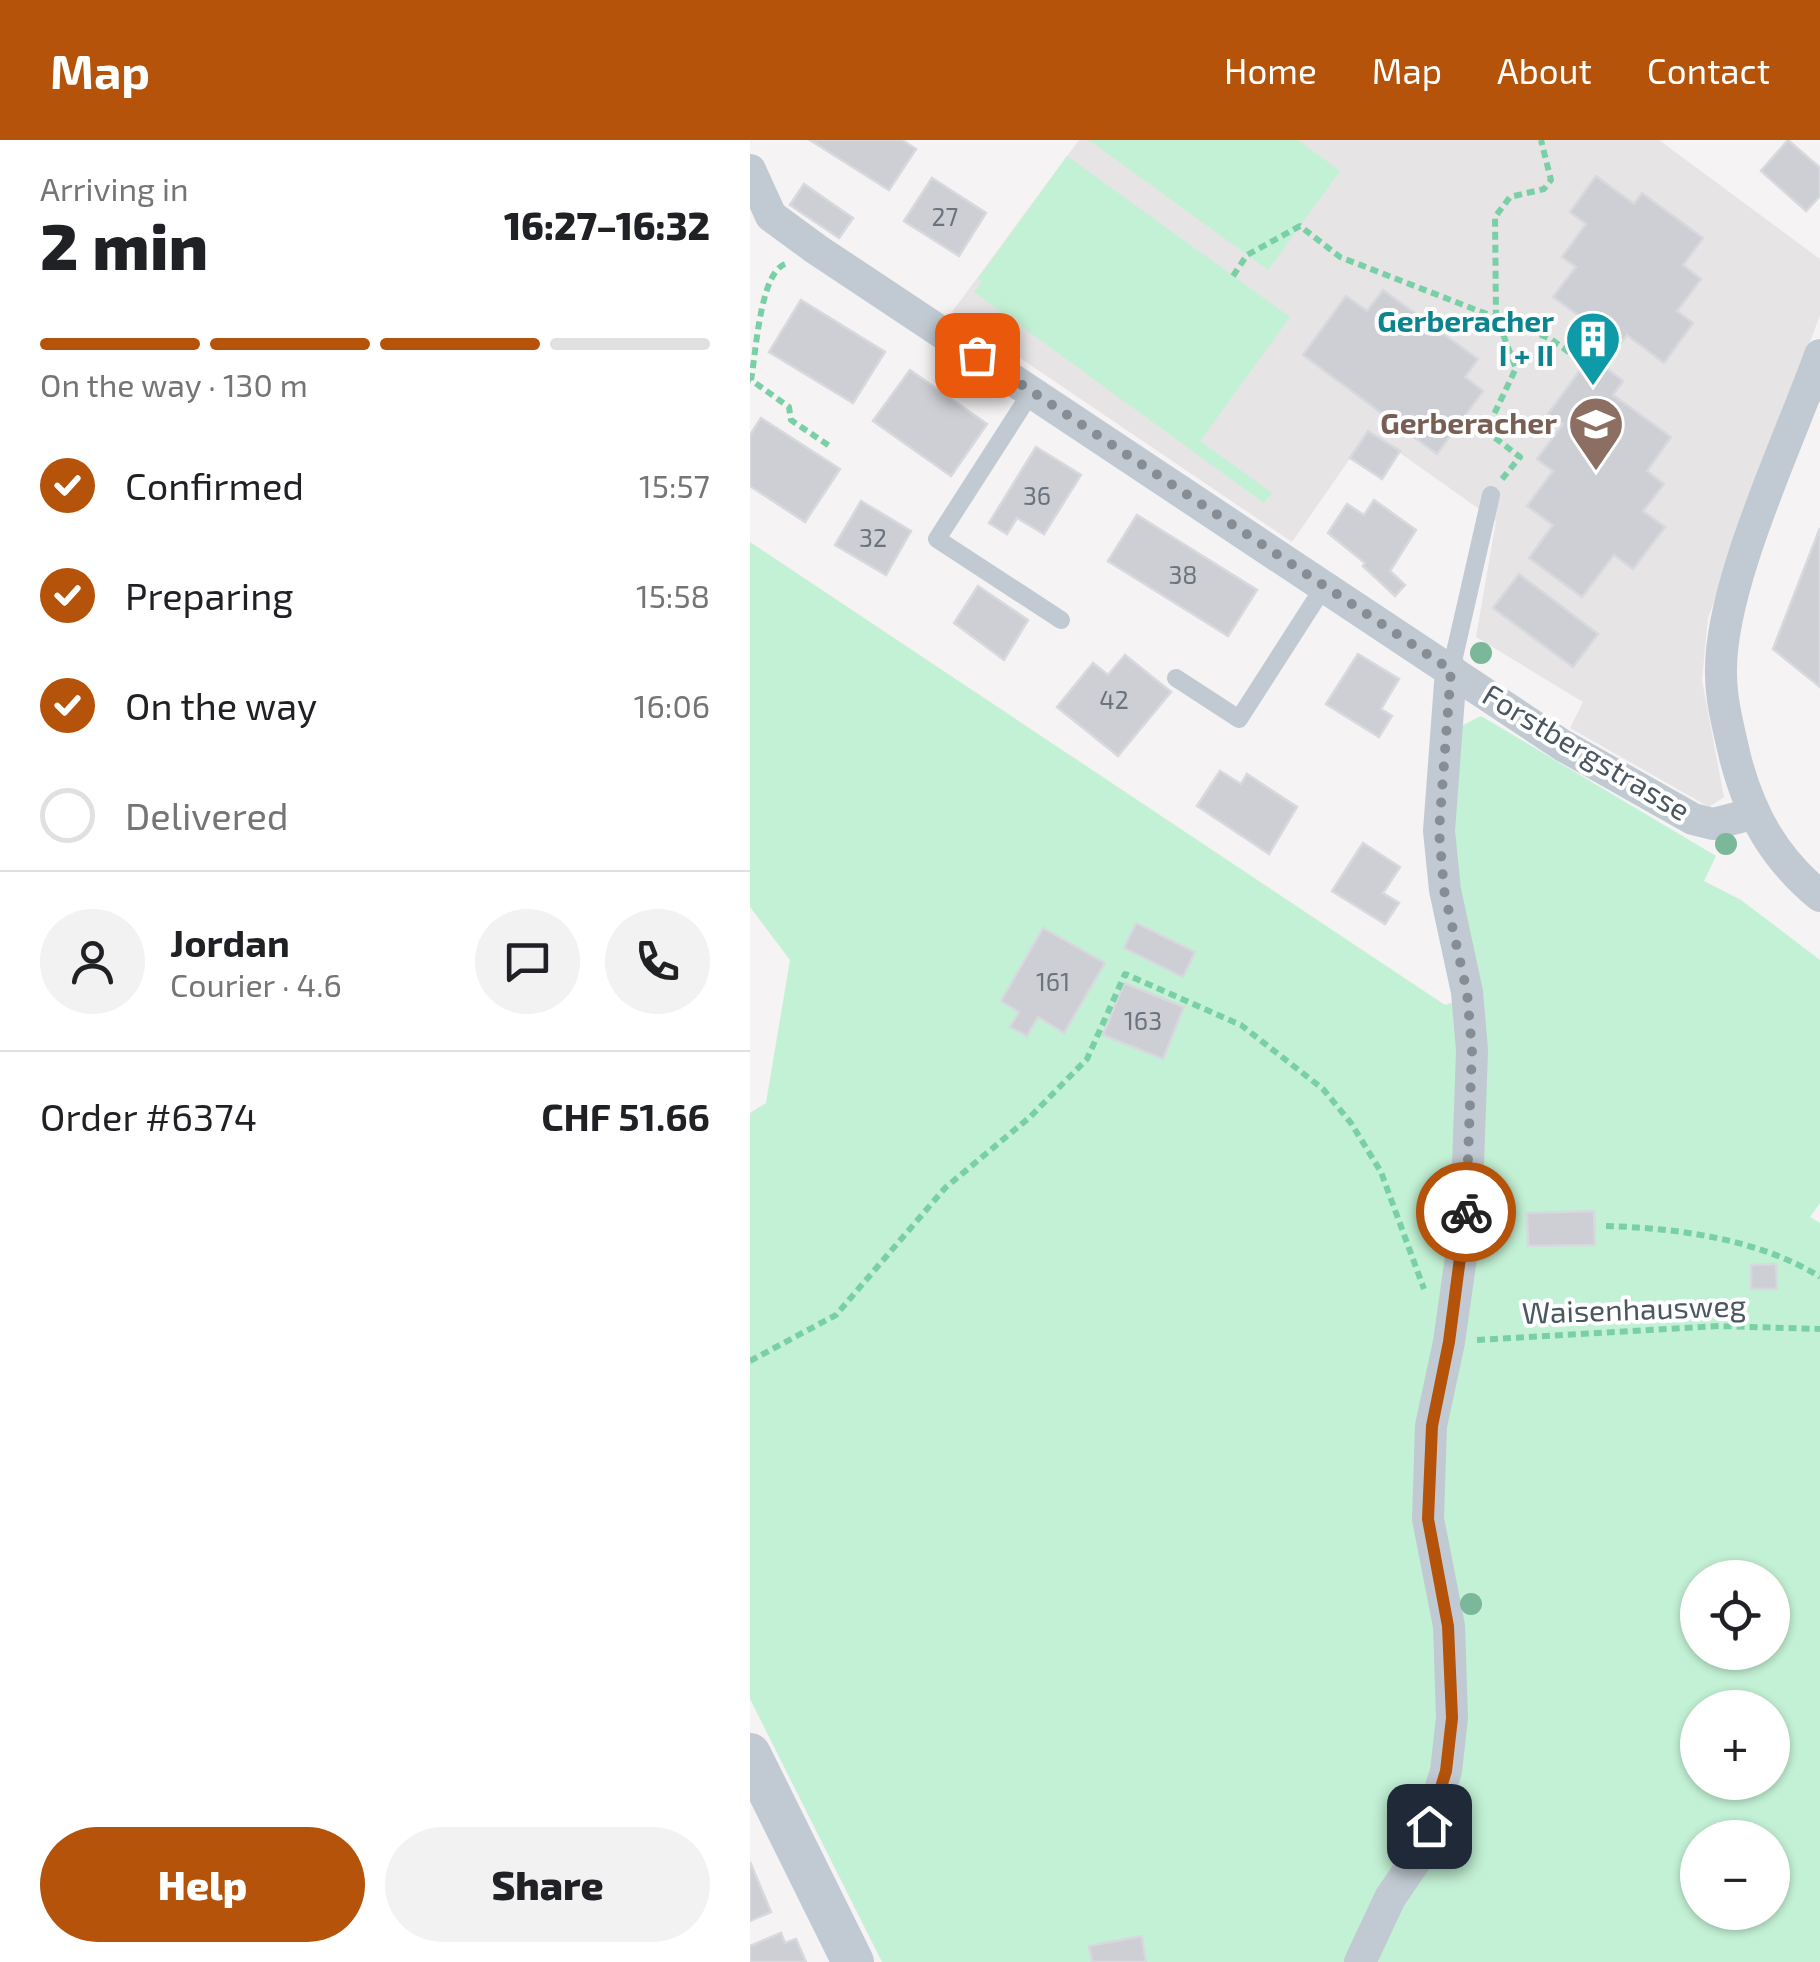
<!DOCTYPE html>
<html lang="en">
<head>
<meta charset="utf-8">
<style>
	:root { --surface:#fff; --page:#f2f2f2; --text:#202124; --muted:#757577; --line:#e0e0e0; --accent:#b45309 }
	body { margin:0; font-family:"Exo 2",sans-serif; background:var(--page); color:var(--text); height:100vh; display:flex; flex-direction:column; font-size:38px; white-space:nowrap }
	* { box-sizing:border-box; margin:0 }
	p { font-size:32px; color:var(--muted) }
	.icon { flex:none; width:55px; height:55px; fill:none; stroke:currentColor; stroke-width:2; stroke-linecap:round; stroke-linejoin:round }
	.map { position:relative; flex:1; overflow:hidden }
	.side { display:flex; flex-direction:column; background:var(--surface); width:750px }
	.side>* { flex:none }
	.buttons { position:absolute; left:930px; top:1420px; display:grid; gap:20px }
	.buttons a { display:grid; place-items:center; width:110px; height:110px; border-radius:50%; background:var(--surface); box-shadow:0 2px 8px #0004; font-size:50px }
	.pin { position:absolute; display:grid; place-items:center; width:85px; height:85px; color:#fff; margin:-42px; border-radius:20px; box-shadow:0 5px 15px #0006 }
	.courier { position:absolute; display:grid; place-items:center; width:100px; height:100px; margin:-50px; border:8px solid #b45309; border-radius:50%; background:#fff; color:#222; box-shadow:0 2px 12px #0007 }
	.overview em { font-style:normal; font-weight:800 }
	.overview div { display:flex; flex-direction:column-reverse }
	.overview { display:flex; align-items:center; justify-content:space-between; height:170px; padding:0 40px }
	h1 { font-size:65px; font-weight:800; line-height:75px }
	.bar { display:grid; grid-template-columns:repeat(4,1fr); gap:15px 10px; align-content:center; height:120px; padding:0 40px }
	.bar i { height:12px; border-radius:8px; background:var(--line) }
	.bar .active { background:var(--accent) }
	.bar p { grid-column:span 4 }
	.line { display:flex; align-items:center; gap:25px; padding:0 40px; border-top:2px solid var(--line) }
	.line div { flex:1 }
	.round { display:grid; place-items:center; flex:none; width:105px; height:105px; border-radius:52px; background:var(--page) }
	ol { padding:0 40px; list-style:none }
	li { display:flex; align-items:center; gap:30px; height:110px }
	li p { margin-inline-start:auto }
	li .icon { padding:10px; border-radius:50%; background:var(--accent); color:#fff; stroke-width:4 }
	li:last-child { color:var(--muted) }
	li i { width:55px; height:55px; border:5px solid var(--line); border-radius:50% }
	.button { display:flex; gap:20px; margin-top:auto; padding:20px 40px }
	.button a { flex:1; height:115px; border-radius:60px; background:var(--accent); color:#fff; font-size:40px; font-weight:800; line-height:115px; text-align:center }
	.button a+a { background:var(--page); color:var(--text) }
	header { display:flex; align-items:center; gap:60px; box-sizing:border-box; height:140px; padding:0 50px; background:var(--accent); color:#fff }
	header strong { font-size:48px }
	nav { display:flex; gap:55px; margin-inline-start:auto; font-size:35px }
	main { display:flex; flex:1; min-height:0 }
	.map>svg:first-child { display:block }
	.education { fill:#e6e4e5 }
	.green { fill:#c3f1d5; fill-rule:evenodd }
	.building { fill:#cdcfd5; stroke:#d7d9de; stroke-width:2.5 }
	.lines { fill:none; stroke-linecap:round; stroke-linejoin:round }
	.path { stroke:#7ad0a6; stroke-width:6; stroke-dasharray:8 5; stroke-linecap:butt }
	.service { stroke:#c1cad2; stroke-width:18 }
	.minor { stroke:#c1cad2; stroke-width:32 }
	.tertiary { stroke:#c1cad2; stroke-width:42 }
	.tree { fill:#7bb799 }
	.done { stroke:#868d94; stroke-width:10; stroke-dasharray:0 18 }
	.route { stroke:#b45309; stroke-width:12 }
	.labels { text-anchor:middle; stroke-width:8; stroke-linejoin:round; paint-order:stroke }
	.number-label { font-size:25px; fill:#6b747e }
	.culture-label { font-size:30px; font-weight:bold; fill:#0d838f; stroke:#fff; text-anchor:end }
	.education-label { font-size:30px; font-weight:bold; fill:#785e54; stroke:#fff; text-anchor:end }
	.street-label { font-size:30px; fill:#4a5661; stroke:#fff }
</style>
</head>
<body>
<header>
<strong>Map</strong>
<nav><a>Home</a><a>Map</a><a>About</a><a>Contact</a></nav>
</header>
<main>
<section class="side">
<div class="overview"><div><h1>2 min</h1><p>Arriving in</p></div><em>16:27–16:32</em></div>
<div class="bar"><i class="active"></i><i class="active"></i><i class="active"></i><i></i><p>On the way · 130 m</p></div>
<ol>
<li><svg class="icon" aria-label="check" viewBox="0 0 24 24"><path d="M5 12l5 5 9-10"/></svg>Confirmed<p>15:57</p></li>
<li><svg class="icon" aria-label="check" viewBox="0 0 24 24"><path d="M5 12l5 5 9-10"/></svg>Preparing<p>15:58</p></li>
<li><svg class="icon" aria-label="check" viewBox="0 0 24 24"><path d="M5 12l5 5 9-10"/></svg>On the way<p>16:06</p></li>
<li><i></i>Delivered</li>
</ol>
<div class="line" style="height:180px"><a class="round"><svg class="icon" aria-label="person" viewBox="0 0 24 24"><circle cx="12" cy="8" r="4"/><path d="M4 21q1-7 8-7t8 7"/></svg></a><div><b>Jordan</b><p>Courier · 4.6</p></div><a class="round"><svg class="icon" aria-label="chat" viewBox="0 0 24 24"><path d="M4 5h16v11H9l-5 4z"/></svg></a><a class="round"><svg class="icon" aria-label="phone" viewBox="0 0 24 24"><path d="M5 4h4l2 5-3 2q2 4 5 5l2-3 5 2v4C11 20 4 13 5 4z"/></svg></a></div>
<div class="line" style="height:130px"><div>Order #6374</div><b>CHF 51.66</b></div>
<div class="button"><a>Help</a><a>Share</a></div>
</section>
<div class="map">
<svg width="1070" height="1822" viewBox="0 0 1070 1822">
	<rect width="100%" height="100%" fill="#f5f3f3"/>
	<path class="education" d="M329 0H909L1070 119V175L958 478 952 540 974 657 959 667 820 588 833 562 726 497 746 381 619 291 542 402 202 172Z"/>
	<g class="green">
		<path d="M339 0H548L590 31 518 130Z"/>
		<path d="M317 16 540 177 450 301 522 353 514 363 224 152 232 142 228 139Z"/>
		<path d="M0 402 695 865 729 853 702 699 709 587 731 576 966 716 954 741 991 760 1070 820V1063L1060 1077 1070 1083V1822H132L0 1559V973L16 963 40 820 0 767ZM948 1438H1022V1512H948ZM948 1568H1022V1642H948ZM948 1698H1022V1772H948Z"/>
	</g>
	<g class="building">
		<path d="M60 0H152L166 9 139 50Z"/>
		<path d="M1038 0 1070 28V56L1056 71 1011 31Z"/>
		<path d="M846 36 884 64 892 53 953 98 933 125 951 139 927 171 943 183 914 223 877 195 853 226 873 241 863 255 921 297 897 331 914 344 893 371 915 387 883 429 864 415 832 457 779 418 803 385 777 366 803 331 787 319 813 284 798 274 856 195 803 157 826 127 812 117 836 84 820 72Z"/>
		<path d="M182 38 236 73 209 116 154 81Z"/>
		<path d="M54 44 103 78 89 98 40 65Z"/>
		<path d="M633 150 728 219 715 237 733 251 687 314 553 215 596 156 617 171Z"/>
		<path d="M51 160 135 212 103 263 19 212Z"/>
		<path d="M160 230 237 284 201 336 123 281Z"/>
		<path d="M11 278 90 329 55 382 0 346V295Z"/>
		<path d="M618 291 650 311 632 339 600 318Z"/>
		<path d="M286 307 331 335 294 394 267 378 257 394 239 383Z"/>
		<path d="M624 360 666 390 640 431 655 445 645 456 613 426 615 423 578 393 597 364 614 375Z"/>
		<path d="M111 361 161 391 136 435 85 405Z"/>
		<path d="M387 375 507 450 478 496 358 421Z"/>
		<path d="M1070 388V547L1023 509Z"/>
		<path d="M769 434 848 494 823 527 743 468Z"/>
		<path d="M228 446 278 480 254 520 204 483Z"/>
		<path d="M608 514 649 539 631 569 642 576 629 597 576 564Z"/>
		<path d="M375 515 421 552 368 616 307 567 343 523 358 535Z"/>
		<path d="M470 631 491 644 497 634 547 667 519 714 447 666Z"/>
		<path d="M613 703 650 727 633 753 649 763 635 784 582 751Z"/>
		<path d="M386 783 445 812 433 837 374 808Z"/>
		<path d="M293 788 355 823 314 893 288 877 277 896 260 887 269 872 251 861Z"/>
		<path d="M374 843 434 867 413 919 353 895Z"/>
		<path d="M844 1071 845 1105 778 1106 777 1073Z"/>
		<path d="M1026 1124 1027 1149H1001V1125Z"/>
		<path d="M0 1722 21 1772 0 1781Z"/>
		<path d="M31 1793 35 1803 46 1799 56 1822H0V1806Z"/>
		<path d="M392 1796 396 1822H342L339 1806Z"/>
	</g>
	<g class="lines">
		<g class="path">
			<path d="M35 124C10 133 6 213 1 240L39 267 41 280 81 307"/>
			<path d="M483 136 497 115 550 86 590 117 801 199 835 224"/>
			<path d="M752 339 770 317 736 291 766 228 746 176 745 77 760 57 794 49 801 40 791 0"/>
			<path d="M856 1086C926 1088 1010 1099 1070 1137"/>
			<path d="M727 1200 969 1186 1070 1189"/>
			<path d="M0 1221 86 1175 195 1048 280 977 337 919 375 834 491 885 573 949 601 983 631 1032 674 1149"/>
		</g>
		<g class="service">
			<path d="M282 251 187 399 311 480"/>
			<path d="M701 530 741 355"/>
			<path d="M426 538 489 579 575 445"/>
		</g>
		<g class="minor">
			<path d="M0 30 21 76 66 109 812 605 943 679 963 684 1002 674"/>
			<path d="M1070 215C1039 302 969 446 971 534 971 561 979 590 985 617 1000 675 1024 718 1070 756"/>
			<path d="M610 1822 640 1758 670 1714 696 1631 702 1578 699 1486 678 1379 681 1286 699 1202 716 1082 722 910 717 852 695 750 689 691 701 530"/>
		</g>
		<path class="tertiary" d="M0 1614 103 1822"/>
	</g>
	<g class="tree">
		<circle cx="731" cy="513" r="11"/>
		<circle cx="976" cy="704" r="11"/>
		<circle cx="721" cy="1464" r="11"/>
	</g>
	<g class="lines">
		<path class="done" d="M227 215 701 530 689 691 694 750 717 852 722 910 716 1072"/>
		<path class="route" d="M679 1686 696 1631 702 1578 698 1486 678 1379 682 1286 699 1202 716 1072"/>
	</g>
	<defs>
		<g id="building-pin" transform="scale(2.875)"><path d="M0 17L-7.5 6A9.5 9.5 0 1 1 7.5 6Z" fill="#0f9aa8" stroke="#fff"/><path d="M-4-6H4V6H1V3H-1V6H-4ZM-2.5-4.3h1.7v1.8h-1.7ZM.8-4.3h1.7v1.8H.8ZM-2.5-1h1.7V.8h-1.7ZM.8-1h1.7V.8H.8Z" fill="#fff"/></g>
		<g id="school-pin" transform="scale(2.875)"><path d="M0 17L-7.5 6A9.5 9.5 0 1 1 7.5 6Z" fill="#8d6e63" stroke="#fff"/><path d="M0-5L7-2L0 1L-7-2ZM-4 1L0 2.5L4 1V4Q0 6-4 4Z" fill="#fff"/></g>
	</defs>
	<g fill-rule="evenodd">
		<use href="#building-pin" x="843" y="199"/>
		<use href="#school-pin" x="846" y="284"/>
	</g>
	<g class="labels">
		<g class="number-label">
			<text x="195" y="86">27</text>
			<text x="287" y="365">36</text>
			<text x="123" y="407">32</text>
			<text x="433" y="444">38</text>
			<text x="364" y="569">42</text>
			<text x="303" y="851">161</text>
			<text x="393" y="890">163</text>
		</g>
		<g class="culture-label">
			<text x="804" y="192">Gerberacher<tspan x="804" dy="34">I + II</tspan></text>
		</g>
		<g class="education-label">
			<text x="807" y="294">Gerberacher</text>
		</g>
		<g class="street-label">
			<text transform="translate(836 613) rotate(31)" y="10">Forstbergstrasse</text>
			<text transform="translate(884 1170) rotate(-2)" y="10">Waisenhausweg</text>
		</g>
	</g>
</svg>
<div class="buttons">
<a><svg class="icon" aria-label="locate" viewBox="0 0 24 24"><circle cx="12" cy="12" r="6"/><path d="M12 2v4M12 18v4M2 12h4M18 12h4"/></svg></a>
<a>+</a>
<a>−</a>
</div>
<div class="pin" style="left:227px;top:215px;background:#ea580c"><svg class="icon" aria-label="bag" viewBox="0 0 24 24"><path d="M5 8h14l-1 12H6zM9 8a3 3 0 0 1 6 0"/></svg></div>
<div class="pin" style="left:679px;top:1686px;background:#1f2937"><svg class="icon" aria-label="home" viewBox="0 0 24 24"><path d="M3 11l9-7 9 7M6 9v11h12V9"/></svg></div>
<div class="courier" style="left:716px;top:1072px"><svg class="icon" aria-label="bike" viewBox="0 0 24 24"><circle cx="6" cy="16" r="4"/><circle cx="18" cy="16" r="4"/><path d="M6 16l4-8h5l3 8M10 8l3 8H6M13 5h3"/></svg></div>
</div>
</main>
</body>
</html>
